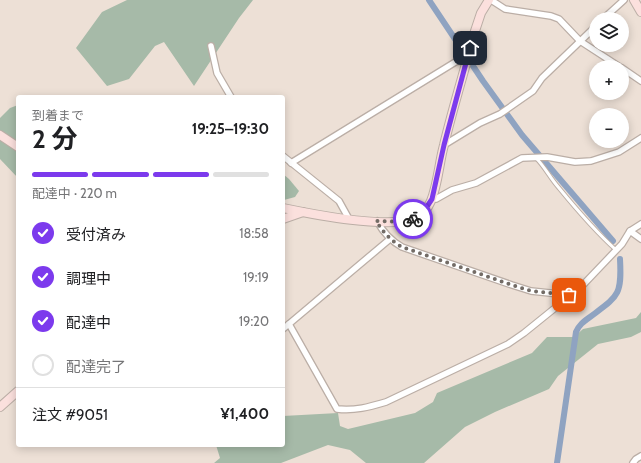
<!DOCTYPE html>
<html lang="ja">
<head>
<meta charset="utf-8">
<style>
	:root { --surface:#fff; --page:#f2f2f2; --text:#202124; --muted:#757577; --line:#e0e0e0; --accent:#7c3aed }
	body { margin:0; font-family:Cabin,"Noto Sans JP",sans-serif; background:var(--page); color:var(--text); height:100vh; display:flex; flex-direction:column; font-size:15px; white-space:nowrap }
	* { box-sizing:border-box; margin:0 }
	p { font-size:13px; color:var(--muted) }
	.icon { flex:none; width:22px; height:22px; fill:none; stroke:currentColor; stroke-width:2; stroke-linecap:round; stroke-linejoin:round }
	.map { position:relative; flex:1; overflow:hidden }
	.sheet { position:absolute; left:16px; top:95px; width:269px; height:352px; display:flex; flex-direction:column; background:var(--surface); border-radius:4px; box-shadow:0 2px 10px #0003 }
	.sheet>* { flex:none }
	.tools { position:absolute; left:589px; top:12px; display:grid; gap:8px }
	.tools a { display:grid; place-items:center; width:40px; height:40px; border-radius:50%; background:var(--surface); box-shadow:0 2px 10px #0003; font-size:20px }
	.pin { position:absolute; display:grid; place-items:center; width:34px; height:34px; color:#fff; margin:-17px; border-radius:8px; box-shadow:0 2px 6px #0006 }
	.courier { position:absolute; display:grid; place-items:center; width:40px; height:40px; margin:-20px; border:3px solid #7c3aed; border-radius:50%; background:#fff; color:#222; box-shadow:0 1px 5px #0007 }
	.headline em { font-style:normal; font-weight:700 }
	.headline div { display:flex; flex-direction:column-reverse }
	.headline { display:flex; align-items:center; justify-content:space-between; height:68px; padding:0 16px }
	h1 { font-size:26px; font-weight:700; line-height:30px }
	.bar { display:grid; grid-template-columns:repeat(4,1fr); gap:6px 4px; align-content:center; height:48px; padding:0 16px }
	.bar i { height:5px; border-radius:3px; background:var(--line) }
	.bar .on { background:var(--accent) }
	.bar p { grid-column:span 4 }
	.line { display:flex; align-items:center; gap:10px; padding:0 16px; border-top:1px solid var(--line) }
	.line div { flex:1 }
	ol { padding:0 16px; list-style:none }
	li { display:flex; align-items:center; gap:12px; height:44px }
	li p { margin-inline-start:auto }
	li .icon { padding:4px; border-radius:50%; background:var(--accent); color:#fff; stroke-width:4 }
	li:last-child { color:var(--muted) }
	li i { width:22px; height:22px; border:2px solid var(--line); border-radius:50% }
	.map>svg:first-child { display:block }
	.green { fill:#a6baa8 }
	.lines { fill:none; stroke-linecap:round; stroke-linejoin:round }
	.canal { stroke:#8fa3c1; stroke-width:6 }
	.lane-casing { stroke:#bbaea6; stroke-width:5 }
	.street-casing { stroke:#bbaea6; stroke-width:8 }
	.secondary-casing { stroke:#bbaea6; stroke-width:10 }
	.lane { stroke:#fff; stroke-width:3 }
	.street { stroke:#fff; stroke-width:5.5 }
	.secondary { stroke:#fbe0dd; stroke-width:8 }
	.done { stroke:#736c66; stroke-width:4; stroke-dasharray:0 7.2 }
	.route { stroke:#7c3aed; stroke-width:5 }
</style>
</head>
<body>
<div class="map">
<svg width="641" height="463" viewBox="0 0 641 463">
	<rect width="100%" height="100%" fill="#ede0d6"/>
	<g class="green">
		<path d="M127 0H253L239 18 194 86 164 42 155 46 129 79 107 86 76 48 102 12Z"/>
		<path d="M18 105V178L0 159V118L10 108Z"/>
		<path d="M283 174 289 179 299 191 295 197 284 200Z"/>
		<path d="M641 312V332L631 337 598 344 558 376 549 389 495 412 465 427 424 463H366L350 450 328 445 281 463H214L220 458 216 445H283V416L338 413 340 426 348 429 415 413 433 402 437 393 532 353 547 337H574L583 329 636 318Z"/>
	</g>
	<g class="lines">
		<g class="canal">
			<path d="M429 0 483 81 522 135 613 241"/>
			<path d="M557 463 576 332C579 325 583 322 590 317 618 296 622 296 620 259"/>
		</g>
		<g class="lane-casing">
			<path id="lane" d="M536 158C545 167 550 178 559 188 577 210 595 231 616 250"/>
		</g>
		<g class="street-casing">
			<g id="street">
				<path d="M491 0 505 9 551 16 559 19 580 41 620 67"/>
				<path d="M603 19 624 0"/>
				<path d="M211 46 217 73 231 97"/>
				<path d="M622 68 641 81"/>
				<path d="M444 145 480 123 500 114 533 91 542 78 596 26"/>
				<path d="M283 156 339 201 349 219"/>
				<path d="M291 163 457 61 466 62"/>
				<path d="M432 199H436L452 190 476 183 522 158 547 157 575 162 591 161 619 152 641 138"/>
				<path d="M377 221C383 232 391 241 402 247L512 285 531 291 569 295"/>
				<path d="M630 231 641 239"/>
				<path d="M289 324 337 409C355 411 369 407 386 402L508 344 524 333 581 287 622 244 630 231 641 224"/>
				<path d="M283 329 390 239"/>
				<path d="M633 463 636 459 641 456"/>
			</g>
		</g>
		<g class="secondary-casing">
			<g id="secondary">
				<path d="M634 0 641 12"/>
				<path d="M0 135 18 147"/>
				<path d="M283 208C312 214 388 230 415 218 422 215 428 208 431 201 438 184 439 163 444 145 453 107 465 69 475 31L481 13 489 0"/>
				<path d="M283 219 303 212"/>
				<path d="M0 407 18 391"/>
			</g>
		</g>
		<use href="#lane" class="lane"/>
		<use href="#street" class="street"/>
		<use href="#secondary" class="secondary"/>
	</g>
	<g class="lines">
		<path class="done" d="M413 219 403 222 376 221C383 232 391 241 402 247L512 285 531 291 569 295"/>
		<path class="route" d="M413 219 422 214 432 199 444 145 470 48"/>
	</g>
</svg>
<div class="tools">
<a><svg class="icon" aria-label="layers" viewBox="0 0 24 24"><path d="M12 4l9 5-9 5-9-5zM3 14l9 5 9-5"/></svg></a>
<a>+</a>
<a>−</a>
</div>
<div class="pin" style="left:569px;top:295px;background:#ea580c"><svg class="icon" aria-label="bag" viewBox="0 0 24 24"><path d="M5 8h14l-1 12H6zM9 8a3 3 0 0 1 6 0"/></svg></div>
<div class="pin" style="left:470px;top:48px;background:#1f2937"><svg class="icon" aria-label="home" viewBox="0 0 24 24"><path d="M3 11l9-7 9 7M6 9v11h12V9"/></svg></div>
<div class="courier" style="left:413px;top:219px"><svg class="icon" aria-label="bike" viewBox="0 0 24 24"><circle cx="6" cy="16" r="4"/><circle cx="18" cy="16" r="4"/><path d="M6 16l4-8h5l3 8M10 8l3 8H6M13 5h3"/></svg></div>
<section class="sheet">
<div class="headline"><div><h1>2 分</h1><p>到着まで</p></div><em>19:25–19:30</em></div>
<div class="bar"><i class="on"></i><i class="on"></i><i class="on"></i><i></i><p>配達中 · 220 m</p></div>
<ol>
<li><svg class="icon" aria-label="check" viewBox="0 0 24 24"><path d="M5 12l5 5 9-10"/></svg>受付済み<p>18:58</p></li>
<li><svg class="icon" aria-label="check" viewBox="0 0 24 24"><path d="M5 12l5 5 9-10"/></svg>調理中<p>19:19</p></li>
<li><svg class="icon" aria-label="check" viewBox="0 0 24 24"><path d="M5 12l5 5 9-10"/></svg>配達中<p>19:20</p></li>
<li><i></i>配達完了</li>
</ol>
<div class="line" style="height:52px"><div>注文 #9051</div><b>¥1,400</b></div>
</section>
</div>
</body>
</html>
